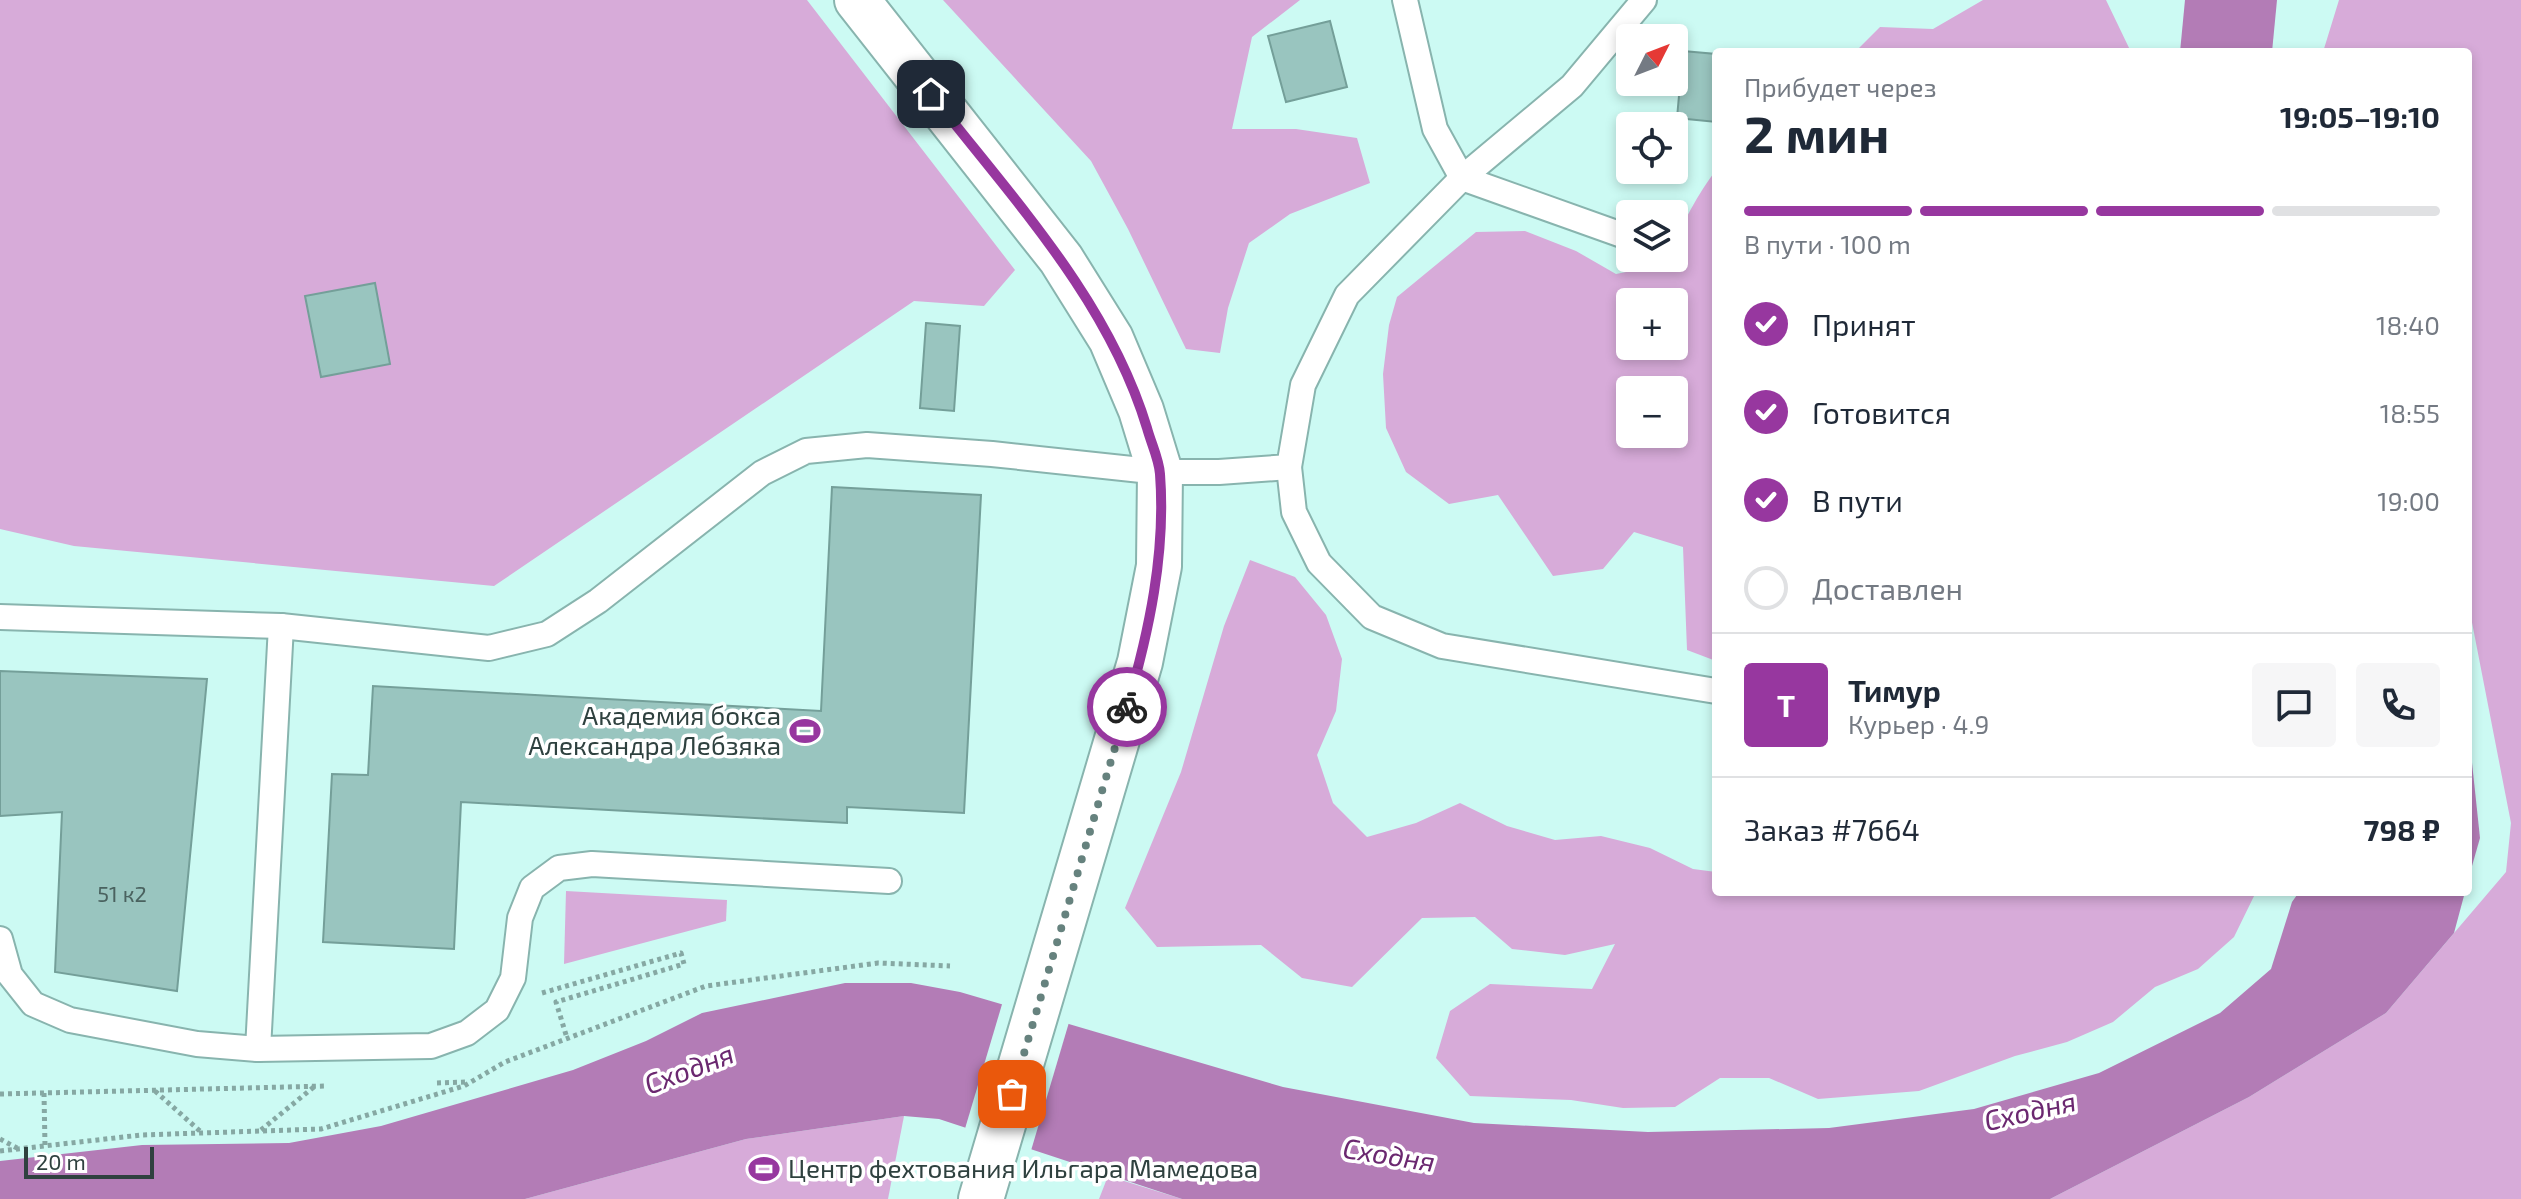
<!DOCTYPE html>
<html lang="ru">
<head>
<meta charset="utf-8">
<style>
	:root { --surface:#fff; --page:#f6f6f7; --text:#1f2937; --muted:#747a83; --line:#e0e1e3; --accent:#97379f }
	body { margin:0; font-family:"Exo 2",sans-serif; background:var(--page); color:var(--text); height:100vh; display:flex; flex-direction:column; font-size:30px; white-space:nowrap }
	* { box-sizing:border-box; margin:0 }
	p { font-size:26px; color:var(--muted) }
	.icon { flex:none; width:44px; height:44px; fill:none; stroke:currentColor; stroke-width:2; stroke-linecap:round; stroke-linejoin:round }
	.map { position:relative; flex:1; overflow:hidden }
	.side { position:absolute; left:1712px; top:48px; width:760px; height:848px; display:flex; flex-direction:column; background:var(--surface); border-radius:8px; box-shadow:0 4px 12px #0003 }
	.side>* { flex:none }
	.needle { width:52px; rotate:48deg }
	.buttons { position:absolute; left:1616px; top:24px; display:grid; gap:16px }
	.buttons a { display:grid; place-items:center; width:72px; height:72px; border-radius:8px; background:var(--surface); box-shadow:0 4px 12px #0003; font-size:40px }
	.scale { position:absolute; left:24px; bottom:20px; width:130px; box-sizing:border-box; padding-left:8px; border:4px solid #2f413f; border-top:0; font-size:22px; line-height:28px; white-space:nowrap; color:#2f413f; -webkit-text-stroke:6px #fff; paint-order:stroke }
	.pin { position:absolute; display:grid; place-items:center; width:68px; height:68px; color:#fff; margin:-34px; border-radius:16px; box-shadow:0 4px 12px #0006 }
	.courier { position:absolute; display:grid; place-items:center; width:80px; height:80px; margin:-40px; border:6px solid #97379f; border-radius:50%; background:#fff; color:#222; box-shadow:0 2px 10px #0007 }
	.head em { font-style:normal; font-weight:700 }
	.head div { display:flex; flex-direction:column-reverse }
	.head { display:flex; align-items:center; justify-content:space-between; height:136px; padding:0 32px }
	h1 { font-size:52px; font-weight:700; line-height:60px }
	.bar { display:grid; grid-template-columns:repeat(4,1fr); gap:12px 8px; align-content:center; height:96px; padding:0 32px }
	.bar i { height:10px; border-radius:6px; background:var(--line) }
	.bar .selected { background:var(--accent) }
	.bar p { grid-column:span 4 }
	.line { display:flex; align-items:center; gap:20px; padding:0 32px; border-top:2px solid var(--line) }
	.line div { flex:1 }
	.round { display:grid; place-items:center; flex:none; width:84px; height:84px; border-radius:8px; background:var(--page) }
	ol { padding:0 32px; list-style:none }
	li { display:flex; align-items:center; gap:24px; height:88px }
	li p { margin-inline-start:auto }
	li .icon { padding:8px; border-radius:50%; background:var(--accent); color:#fff; stroke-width:4 }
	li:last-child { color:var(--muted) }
	li i { width:44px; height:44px; border:4px solid var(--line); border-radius:50% }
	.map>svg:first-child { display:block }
	.green { fill:#d7abd9; fill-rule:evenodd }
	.water { fill:#b37cb6 }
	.pier { fill:#ccfaf3 }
	.building { fill:#99c5bf; stroke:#749f99; stroke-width:2 }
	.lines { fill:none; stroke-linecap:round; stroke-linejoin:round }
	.lane-casing { stroke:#88b4ae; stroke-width:28 }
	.street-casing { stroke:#88b4ae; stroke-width:48 }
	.path { stroke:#86a8a3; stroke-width:5; stroke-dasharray:4 4; stroke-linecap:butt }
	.lane { stroke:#fff; stroke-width:24 }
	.street { stroke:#fff; stroke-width:44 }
	.done { stroke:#66827e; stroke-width:8; stroke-dasharray:0 14.4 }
	.route { stroke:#97379f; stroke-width:10 }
	.labels { text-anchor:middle; stroke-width:7; stroke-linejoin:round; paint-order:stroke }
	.number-label { font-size:22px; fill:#4a625f }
	.poi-label { font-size:26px; fill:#2f413f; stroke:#fff; text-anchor:end }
	.water-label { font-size:28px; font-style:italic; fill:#6b2870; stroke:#fff }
</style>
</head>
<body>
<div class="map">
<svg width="2521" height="1199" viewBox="0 0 2521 1199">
	<rect width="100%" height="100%" fill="#ccfaf3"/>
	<g class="green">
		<path d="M0 0H807L1015 270 984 306 914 301 494 586 74 546 0 529Z"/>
		<path d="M943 0H1300L1252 37 1232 129H1296L1357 138 1370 183 1290 214 1249 243 1228 308 1220 353 1186 349 1128 229 1091 161Z"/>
		<path d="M1983 0H2106L2131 52H1855L1880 27 1933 29Z"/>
		<path d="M2339 0H2521V1199H2050L2249 1097 2386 1013 2506 872 2511 823 2468 602V52H2323Z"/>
		<path d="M1716 170V661L1687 650 1683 547 1634 532 1603 569 1553 576 1498 495 1449 504 1406 472 1386 428 1383 374 1389 325 1397 297 1476 232 1525 231 1576 251 1616 274 1666 264 1669 258H1674C1674 233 1701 190 1716 170ZM1674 302V346H1630V302ZM1674 390V434H1630V390Z"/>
		<path d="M1250 560 1295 577 1326 615 1342 659 1336 711 1317 755 1333 803 1367 837 1416 823 1460 803 1507 826 1555 840 1601 836 1650 848 1693 869 1716 872V892H2256L2255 894 2234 937 2198 969 2155 987 2113 1022 2067 1042 2015 1056 1919 1091 1818 1099 1769 1078H1720L1675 1107 1623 1108 1571 1100 1470 1096 1436 1058 1450 1011 1490 984 1592 989 1615 944 1565 955 1512 949 1475 917 1422 918 1352 987 1302 978 1261 945 1157 947 1125 908 1181 772 1224 626Z"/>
		<path d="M566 891 727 900 726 921 564 964Z"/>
		<path d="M904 1116 888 1199H525L746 1139Z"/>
		<path d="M1108 1176 1182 1199H1099Z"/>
	</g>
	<g class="water">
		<path d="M2185 0H2277L2272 52H2180Z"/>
		<path d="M2468 725 2480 838 2468 880Z"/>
		<path d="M2299 892H2465L2454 933 2386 1013 2249 1097 2050 1199H1182L939 1119 904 1116 746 1139 525 1199H0V1161L142 1145 289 1143 381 1126 573 1070 646 1041 702 1013 845 983H911L960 992 1283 1087 1474 1123 1648 1132 1829 1128 1974 1109 2099 1073 2220 1013 2271 969 2292 902Z"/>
	</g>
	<path class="pier" d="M1003 1001 1070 1019 1030 1154 964 1132Z"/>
	<g class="building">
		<path d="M1330 21 1347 87 1286 102 1268 36Z"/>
		<path d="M1683 51 1716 54V122L1677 118Z"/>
		<path d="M375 283 390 364 321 377 305 296Z"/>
		<path d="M926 323 960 326 954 411 920 408Z"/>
		<path d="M832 487 981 495 964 813 847 807V823L461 802 454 949 323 942 332 774 368 775 373 686 821 711Z"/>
		<path d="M0 671 207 679 177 991 55 972 62 812 0 816Z"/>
	</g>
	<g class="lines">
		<g class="lane-casing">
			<g id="lane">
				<path d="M1405 0 1435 129 1462 178 1622 235"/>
				<path d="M1289 467 1294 512 1319 563 1372 617 1442 646 1716 691"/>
				<path d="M0 617 281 626 489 648 547 634 598 601 762 473 806 451 867 445 992 454 1160 472H1219L1289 467 1303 385 1347 295 1462 178 1572 86 1644 0"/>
				<path d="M0 939 10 975 33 1004 70 1020 197 1044 258 1049 281 626"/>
				<path d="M258 1049 431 1046 467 1033 497 1010 513 978 520 918 532 888 559 868 592 864 889 881"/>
			</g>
		</g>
		<g class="street-casing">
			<path id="street" d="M857 0 1061 259 1111 339 1141 410 1160 472 1159 566 1140 662 981 1199"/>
		</g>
		<g class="path">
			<path d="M542 993 681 953 684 964 556 1002 567 1038"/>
			<path d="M437 1083 467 1082"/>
			<path d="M155 1091 201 1132"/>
			<path d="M44 1093 45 1146"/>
			<path d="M0 1094 327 1086"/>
			<path d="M261 1130 315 1086"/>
			<path d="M0 1139 17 1148"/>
			<path d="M0 1151 141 1135 321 1129 464 1086 505 1062 706 986 878 963 950 966"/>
		</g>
		<use href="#lane" class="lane"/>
		<use href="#street" class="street"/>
	</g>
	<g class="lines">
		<path class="done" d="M1012 1094 1127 707"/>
		<path class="route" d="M931 94C1012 198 1108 299 1147 428 1151 443 1159 459 1160 474 1166 553 1149 632 1127 707"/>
	</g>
	<defs>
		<g id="stadium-bare" transform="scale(2.4)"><path d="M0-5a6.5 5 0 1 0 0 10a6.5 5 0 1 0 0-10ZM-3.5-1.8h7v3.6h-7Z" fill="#97379f" stroke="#fff" stroke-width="2.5" paint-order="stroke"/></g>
	</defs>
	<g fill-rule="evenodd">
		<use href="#stadium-bare" x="805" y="731"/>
		<use href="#stadium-bare" x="764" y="1169"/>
	</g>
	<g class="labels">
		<g class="number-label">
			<text x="122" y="902">51 к2</text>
		</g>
		<g class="poi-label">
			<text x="781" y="725">Академия бокса<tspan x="781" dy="30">Александра Лебзяка</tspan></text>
			<text x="788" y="1178" text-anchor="start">Центр фехтования Ильгара Мамедова</text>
		</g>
		<g class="water-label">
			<text transform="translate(689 1069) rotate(-21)" y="10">Сходня</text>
			<text transform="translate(2030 1111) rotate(-13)" y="10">Сходня</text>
			<text transform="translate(1389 1155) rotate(9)" y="10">Сходня</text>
		</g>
	</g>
</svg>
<div class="buttons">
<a><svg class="needle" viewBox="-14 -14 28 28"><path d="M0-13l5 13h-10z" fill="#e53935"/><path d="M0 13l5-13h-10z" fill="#747a83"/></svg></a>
<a><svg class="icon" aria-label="locate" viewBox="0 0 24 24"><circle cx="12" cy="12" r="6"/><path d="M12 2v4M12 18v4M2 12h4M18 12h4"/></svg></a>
<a><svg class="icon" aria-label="layers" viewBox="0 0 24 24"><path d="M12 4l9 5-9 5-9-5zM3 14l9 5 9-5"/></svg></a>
<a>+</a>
<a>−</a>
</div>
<div class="scale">20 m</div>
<div class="pin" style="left:1012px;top:1094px;background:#ea580c"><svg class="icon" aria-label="bag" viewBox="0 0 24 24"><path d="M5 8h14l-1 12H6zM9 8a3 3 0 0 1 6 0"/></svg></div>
<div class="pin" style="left:931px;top:94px;background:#1f2937"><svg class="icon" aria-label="home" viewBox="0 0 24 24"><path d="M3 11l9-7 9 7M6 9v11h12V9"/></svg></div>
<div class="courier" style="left:1127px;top:707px"><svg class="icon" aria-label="bike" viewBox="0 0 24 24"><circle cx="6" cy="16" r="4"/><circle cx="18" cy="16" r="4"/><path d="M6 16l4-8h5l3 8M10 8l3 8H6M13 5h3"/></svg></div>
<section class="side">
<div class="head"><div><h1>2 мин</h1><p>Прибудет через</p></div><em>19:05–19:10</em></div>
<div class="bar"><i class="selected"></i><i class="selected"></i><i class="selected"></i><i></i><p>В пути · 100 m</p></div>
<ol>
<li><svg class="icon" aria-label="check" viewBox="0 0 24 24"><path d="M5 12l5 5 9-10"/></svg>Принят<p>18:40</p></li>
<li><svg class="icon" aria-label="check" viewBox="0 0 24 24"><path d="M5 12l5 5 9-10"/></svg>Готовится<p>18:55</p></li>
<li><svg class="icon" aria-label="check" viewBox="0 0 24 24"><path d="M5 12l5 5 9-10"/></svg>В пути<p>19:00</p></li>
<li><i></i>Доставлен</li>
</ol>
<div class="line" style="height:144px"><b class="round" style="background:var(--accent);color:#fff">Т</b><div><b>Тимур</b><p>Курьер · 4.9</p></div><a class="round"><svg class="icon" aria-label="chat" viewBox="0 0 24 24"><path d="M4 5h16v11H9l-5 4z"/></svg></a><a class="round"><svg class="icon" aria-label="phone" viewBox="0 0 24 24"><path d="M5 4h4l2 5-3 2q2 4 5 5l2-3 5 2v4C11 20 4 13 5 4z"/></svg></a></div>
<div class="line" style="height:104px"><div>Заказ #7664</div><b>798 ₽</b></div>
</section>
</div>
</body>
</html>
